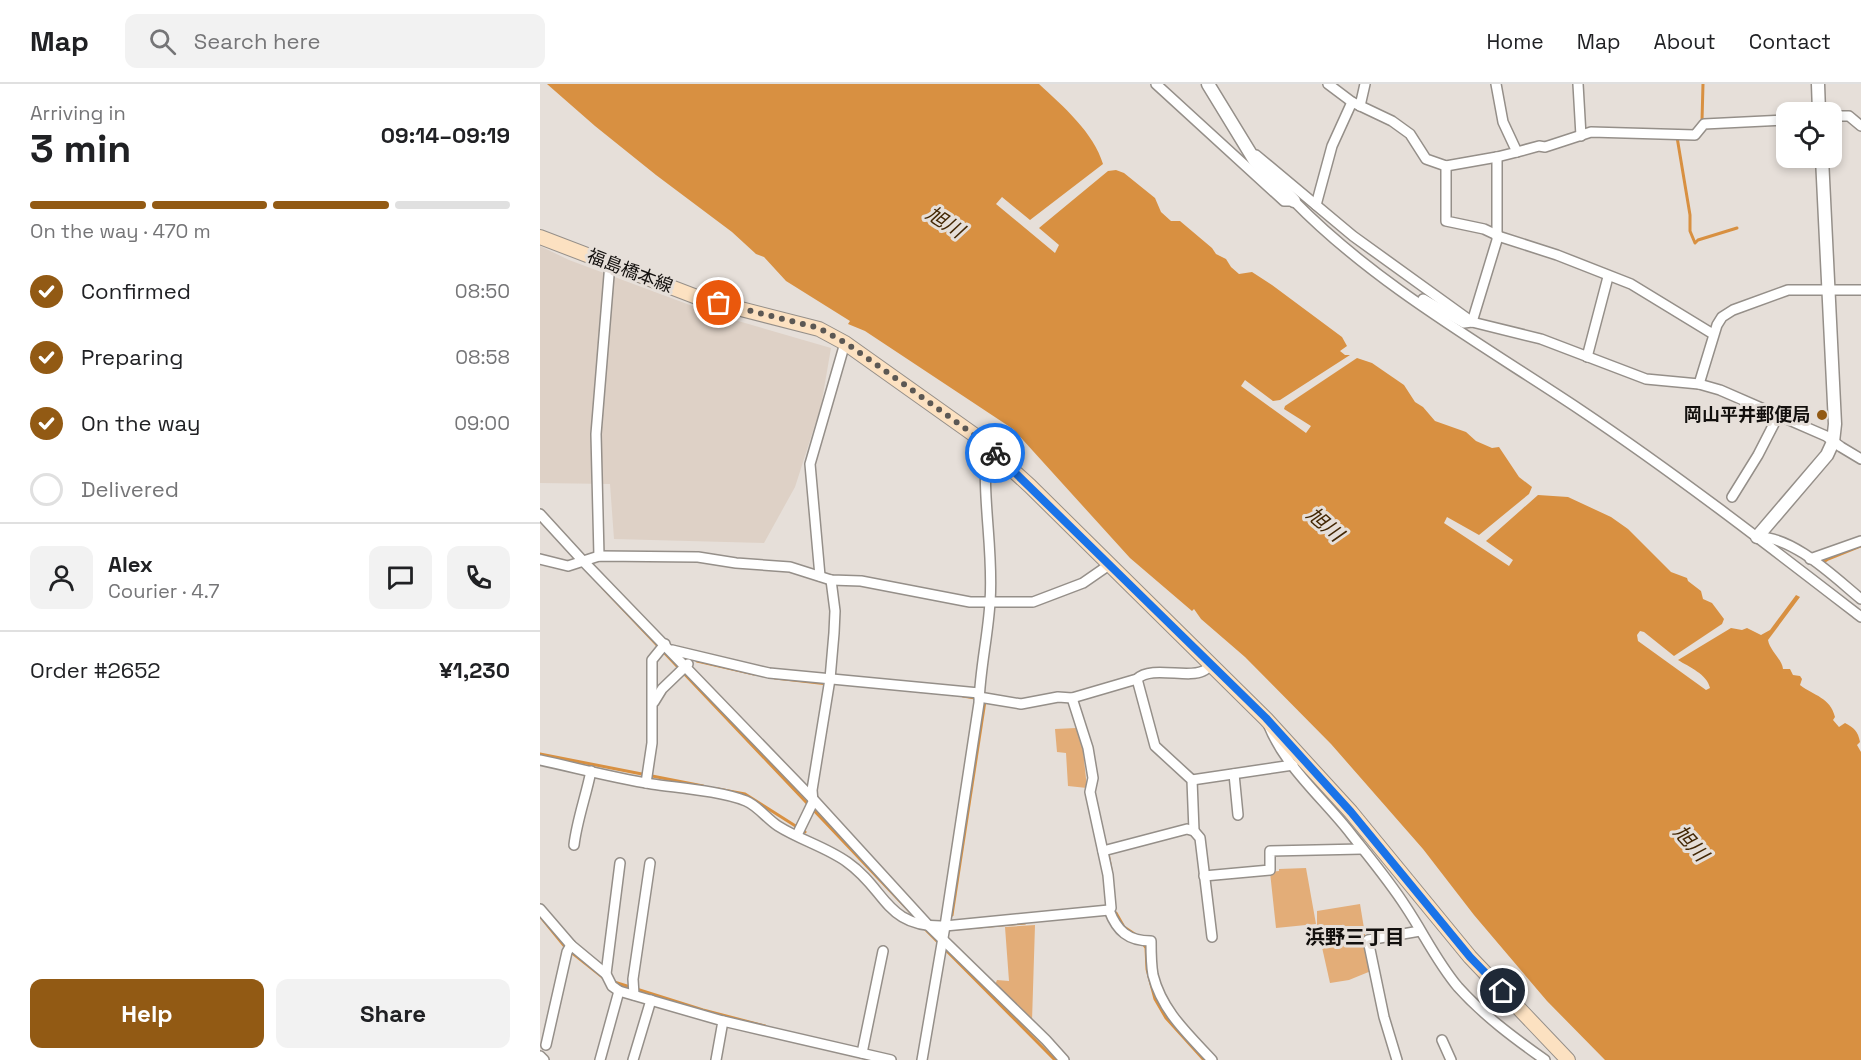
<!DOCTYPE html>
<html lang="en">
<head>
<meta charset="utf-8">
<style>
	:root { --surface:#fff; --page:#f2f2f2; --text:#202124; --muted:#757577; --line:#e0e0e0; --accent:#925a14 }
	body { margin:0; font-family:"Space Grotesk","Noto Sans JP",sans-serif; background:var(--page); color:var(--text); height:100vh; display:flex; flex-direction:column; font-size:22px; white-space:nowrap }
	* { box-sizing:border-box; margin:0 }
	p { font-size:20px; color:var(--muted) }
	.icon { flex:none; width:33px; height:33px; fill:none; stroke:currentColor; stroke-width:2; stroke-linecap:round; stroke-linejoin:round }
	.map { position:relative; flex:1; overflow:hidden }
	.side { display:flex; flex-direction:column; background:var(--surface); width:540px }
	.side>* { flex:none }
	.controls { position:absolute; left:1236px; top:18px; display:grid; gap:12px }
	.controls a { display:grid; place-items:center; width:66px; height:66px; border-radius:12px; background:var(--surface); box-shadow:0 3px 9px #0003; font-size:30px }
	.pin { position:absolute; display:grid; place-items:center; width:51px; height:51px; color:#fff; margin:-26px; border:3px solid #fff; border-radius:50%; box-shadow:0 2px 6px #0007 }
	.courier { position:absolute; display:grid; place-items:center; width:60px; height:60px; margin:-30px; border:4px solid #1a73e8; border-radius:50%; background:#fff; color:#222; box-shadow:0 2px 8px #0007 }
	.overview em { font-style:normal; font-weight:600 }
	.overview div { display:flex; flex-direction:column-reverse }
	.overview { display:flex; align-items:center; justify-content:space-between; height:102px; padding:0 30px }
	h1 { font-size:39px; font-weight:600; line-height:45px }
	.bar { display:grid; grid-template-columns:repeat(4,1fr); gap:9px 6px; align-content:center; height:72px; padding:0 30px }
	.bar i { height:8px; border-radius:4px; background:var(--line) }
	.bar .selected { background:var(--accent) }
	.bar p { grid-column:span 4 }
	.line { display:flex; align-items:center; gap:15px; padding:0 30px; border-top:2px solid var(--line) }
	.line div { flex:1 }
	.round { display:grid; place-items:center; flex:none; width:63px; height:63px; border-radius:12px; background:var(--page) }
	ol { padding:0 30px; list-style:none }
	li { display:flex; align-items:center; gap:18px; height:66px }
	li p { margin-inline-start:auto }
	li .icon { padding:6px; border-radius:50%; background:var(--accent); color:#fff; stroke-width:4 }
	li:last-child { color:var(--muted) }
	li i { width:33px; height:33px; border:3px solid var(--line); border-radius:50% }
	.cta { display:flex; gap:12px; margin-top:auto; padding:12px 30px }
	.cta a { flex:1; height:69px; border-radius:12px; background:var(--accent); color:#fff; font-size:24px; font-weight:600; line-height:69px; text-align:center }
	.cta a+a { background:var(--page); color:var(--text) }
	header { display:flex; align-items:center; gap:36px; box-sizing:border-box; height:84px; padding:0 30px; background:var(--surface); border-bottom:2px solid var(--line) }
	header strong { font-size:28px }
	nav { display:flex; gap:33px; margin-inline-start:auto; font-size:21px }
	.search { width:420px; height:54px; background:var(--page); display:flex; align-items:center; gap:15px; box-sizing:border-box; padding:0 21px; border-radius:12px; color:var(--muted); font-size:22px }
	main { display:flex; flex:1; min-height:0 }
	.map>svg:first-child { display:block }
	.built { fill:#ded1c6 }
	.green { fill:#e3ad78 }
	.water { fill:#d89041 }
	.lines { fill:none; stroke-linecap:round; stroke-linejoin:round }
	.stream { stroke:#d89041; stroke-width:3 }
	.minor-casing { stroke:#958f89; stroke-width:12 }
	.tertiary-casing { stroke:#958f89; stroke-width:15 }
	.secondary-casing { stroke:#958f89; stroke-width:16 }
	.minor { stroke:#fff; stroke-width:9 }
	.tertiary { stroke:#fff; stroke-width:12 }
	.secondary { stroke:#fce1c1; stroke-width:14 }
	.done { stroke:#5c5854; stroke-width:6; stroke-dasharray:0 10.8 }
	.route { stroke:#1a73e8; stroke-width:8 }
	.poi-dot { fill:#925a14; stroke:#e6dfd9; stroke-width:2 }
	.labels { text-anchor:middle; stroke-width:6; stroke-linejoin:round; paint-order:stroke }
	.street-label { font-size:18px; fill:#120f0d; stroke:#e6dfd9 }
	.poi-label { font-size:18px; font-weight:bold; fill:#120f0d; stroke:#e6dfd9; text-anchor:end }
	.water-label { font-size:20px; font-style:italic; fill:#432704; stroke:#e6dfd9 }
	.neighbourhood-label { font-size:20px; font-weight:bold; fill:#120f0d; stroke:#e6dfd9 }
</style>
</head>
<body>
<header>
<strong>Map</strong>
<div class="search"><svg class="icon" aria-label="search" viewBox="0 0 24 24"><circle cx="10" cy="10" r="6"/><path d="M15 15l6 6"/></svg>Search here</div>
<nav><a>Home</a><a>Map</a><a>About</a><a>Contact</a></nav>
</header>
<main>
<section class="side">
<div class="overview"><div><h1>3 min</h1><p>Arriving in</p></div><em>09:14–09:19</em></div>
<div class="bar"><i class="selected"></i><i class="selected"></i><i class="selected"></i><i></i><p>On the way · 470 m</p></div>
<ol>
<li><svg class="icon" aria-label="check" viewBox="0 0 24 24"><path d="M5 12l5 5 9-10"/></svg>Confirmed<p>08:50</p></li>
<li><svg class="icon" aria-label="check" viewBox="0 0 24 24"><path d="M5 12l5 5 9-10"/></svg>Preparing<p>08:58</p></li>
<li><svg class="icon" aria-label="check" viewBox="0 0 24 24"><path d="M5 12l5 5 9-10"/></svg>On the way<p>09:00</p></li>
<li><i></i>Delivered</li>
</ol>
<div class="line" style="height:108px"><a class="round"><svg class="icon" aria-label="person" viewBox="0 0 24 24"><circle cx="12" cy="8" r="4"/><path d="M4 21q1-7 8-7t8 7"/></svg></a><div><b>Alex</b><p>Courier · 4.7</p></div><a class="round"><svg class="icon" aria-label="chat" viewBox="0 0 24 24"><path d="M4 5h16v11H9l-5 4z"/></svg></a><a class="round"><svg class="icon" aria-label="phone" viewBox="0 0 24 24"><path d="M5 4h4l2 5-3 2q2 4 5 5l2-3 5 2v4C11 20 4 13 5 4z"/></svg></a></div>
<div class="line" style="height:78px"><div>Order #2652</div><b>¥1,230</b></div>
<div class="cta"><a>Help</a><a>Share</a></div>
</section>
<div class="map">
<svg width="1321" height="976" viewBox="0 0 1321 976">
	<rect width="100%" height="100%" fill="#e6dfd9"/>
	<path class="built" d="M0 162 29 176 174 230 291 264 281 322 255 403 224 459 74 455 70 400 0 399Z"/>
	<g class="green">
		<path d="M536 644 543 666 547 704 528 702 526 669 517 668 515 645Z"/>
		<path d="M766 784 776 840 736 844 730 788 739 787V785Z"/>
		<path d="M820 820 831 887 809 896 790 899 777 841V827Z"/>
		<path d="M495 841 492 937 455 901 457 896 469 897 465 843Z"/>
	</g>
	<path class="water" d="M7 0H499C523 22 554 49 563 80L490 136 462 113 456 120 515 169 519 161 499 144 568 87 576 86 584 89 615 114 621 128 631 137H640L672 164 676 170 686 175 691 183 699 190 712 188 732 201 802 253 807 262 800 267 805 271H810L740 316 733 317 705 296 701 302 766 349 771 342 744 325 745 322 817 274 832 279 864 301 875 318 883 323 895 337 926 348 936 357 952 364 959 363 979 393 992 403 989 410 939 451 907 433 904 439 969 482 973 476 946 457 998 411 1028 413 1071 433 1088 445 1131 488 1147 494 1148 497 1161 507 1163 515 1172 519 1184 535 1182 540 1134 572 1104 548 1100 547 1097 551 1098 557 1166 606 1170 604C1167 590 1149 583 1138 576L1191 544 1202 546 1207 544 1221 551 1230 546 1256 511 1260 513 1228 556C1230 567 1242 575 1243 585H1250L1253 591 1260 592 1262 595 1260 601C1274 612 1290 613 1295 633L1293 636 1299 643 1305 639C1314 644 1318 647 1320 658L1317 661 1321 668V976H1065L1007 917 934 831 883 765 791 660 705 573 661 535 654 525 652 527 590 474 473 345 325 247 308 240 310 237 246 197 224 173 216 170 192 148 116 91 55 42Z"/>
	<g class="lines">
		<g class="stream">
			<path d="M1162 37 1163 0"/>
			<path d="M1139 53H1137L1150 131V147L1155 159 1158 156 1197 144"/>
			<path d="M1282 479 1288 475 1321 462"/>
			<path d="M63 504 376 834"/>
			<path d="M157 577 214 590"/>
			<path d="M235 594 288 600"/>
			<path d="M423 612 435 614"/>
			<path d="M0 670 163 702"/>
			<path d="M178 705 205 710 265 748"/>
			<path d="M568 769 571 786"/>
			<path d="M572 830 576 829 584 843 599 853"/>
			<path d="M412 831 445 617"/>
			<path d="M0 832 26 864 65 895"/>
			<path d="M384 844 515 976"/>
			<path d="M415 845 485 839"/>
			<path d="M602 858 606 864 607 885 615 915 626 934 664 976"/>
			<path d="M71 897 163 926 225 942"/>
		</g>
		<g class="minor-casing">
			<g id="minor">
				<path d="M616 0 744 117H754C835 200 943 261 1039 325 1136 390 1229 462 1321 533"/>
				<path d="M788 0 812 18 852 37 870 50 886 75 906 82 957 73 977 68 963 38 956 0"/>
				<path d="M1038 0 1041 52"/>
				<path d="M820 22 825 0"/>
				<path d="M1292 32H1309L1321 42"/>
				<path d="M977 68 999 62 1005 63 1051 48 1155 51 1164 40 1246 36"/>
				<path d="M716 71 813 152 928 235"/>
				<path d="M906 82V137L944 145 961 153 1017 171 1091 200 1173 250"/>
				<path d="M776 121 792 62 812 18"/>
				<path d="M883 215 924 239 932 238 1001 255 1106 295 1159 300 1180 306 1286 352 1301 363 1321 375"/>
				<path d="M932 238 957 156V73"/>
				<path d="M1047 273 1068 193"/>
				<path d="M1159 300 1177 241 1182 233 1193 226 1248 206H1321"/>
				<path d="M1192 413 1218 371 1239 330"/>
				<path d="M0 430 43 477 273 715 389 842 506 956 524 976"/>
				<path d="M1217 453C1253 452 1294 493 1321 515"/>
				<path d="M59 472 56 350 70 179"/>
				<path d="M0 475 28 482 59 472 158 473 196 479 250 483 291 496 321 497 430 518H493L543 499 569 481"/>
				<path d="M1270 475 1321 457"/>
				<path d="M280 492 270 380 305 259"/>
				<path d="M132 566 229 589 439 609"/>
				<path d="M597 595 615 662 652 696 654 747"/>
				<path d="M439 613 481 620 518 613 532 614 597 595C611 581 648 595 663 587 666 586 668 583 671 581"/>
				<path d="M532 614 548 664 553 694 550 708 568 791 571 824 569 826C577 847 588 857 611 857 611 868 611 880 613 891 622 927 648 950 672 976"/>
				<path d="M114 618 122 605 148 580"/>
				<path d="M729 642C746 684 784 715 811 750 830 774 850 798 866 823 884 850 897 878 918 903 943 931 974 954 1005 976"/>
				<path d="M0 676C37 684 74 694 112 700 139 704 181 707 206 717 218 722 227 735 238 742 260 756 286 763 307 778 347 806 345 844 405 842L569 826"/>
				<path d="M694 690 698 731"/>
				<path d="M652 696 753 681"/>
				<path d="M106 699 112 659V576L125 560"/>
				<path d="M257 751 273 718 272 706 290 595 294 549 295 527 291 496"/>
				<path d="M34 761C37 736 46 712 51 687"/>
				<path d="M563 767 647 745 654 747 660 754 672 853"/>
				<path d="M664 792 730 786V767L822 765"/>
				<path d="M0 825 31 861 66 890"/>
				<path d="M79 907 183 937 176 976"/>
				<path d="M94 911 93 895 110 779"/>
				<path d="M183 937 351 976"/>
				<path d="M902 956 911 976"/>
				<path d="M6 961 27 868 31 861"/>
				<path d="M322 969 343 867"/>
				<path d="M0 972 4 976"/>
				<path d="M60 976 79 907 72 902 66 890 80 779"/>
				<path d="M93 976 111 916"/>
				<path d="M382 976 405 842 439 619C440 585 448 552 450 518 454 466 441 413 447 361"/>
				<path d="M857 976 844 933 828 856 880 847"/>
			</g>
		</g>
		<g class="tertiary-casing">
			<g id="tertiary">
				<path d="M668 0 715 77 754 117"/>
				<path d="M1278 0 1279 28"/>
				<path d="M1217 453 1287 371 1293 358 1295 340 1282 74"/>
			</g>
		</g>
		<g class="secondary-casing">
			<path id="secondary" d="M0 153 162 215 279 245 305 259 433 350 490 402 726 635 811 728 930 873 1028 976"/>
		</g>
		<use href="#minor" class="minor"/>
		<use href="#tertiary" class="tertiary"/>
		<use href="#secondary" class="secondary"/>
	</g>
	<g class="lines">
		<path class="done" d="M179 219 279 244 306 259 379 311 433 350 455 369"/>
		<path class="route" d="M455 369 726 634 811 728 930 873 963 907"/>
	</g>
	<circle class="poi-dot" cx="1282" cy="331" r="6"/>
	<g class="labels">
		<g class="street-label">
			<text transform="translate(90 187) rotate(21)" y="6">福島橋本線</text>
		</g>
		<g class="poi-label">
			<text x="1270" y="337">岡山平井郵便局</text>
		</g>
		<g class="water-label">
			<text transform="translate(405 138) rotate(33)" y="7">旭川</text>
			<text transform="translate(785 440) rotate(41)" y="7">旭川</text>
			<text transform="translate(1151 759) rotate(48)" y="7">旭川</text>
		</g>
		<g class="neighbourhood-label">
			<text x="815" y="860">浜野三丁目</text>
		</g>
	</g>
</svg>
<div class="controls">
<a><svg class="icon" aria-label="locate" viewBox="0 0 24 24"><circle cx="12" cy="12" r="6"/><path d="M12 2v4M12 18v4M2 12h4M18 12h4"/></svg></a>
</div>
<div class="pin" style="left:179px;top:219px;background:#ea580c"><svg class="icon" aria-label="bag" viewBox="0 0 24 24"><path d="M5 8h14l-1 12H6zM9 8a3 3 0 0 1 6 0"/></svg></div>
<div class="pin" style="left:963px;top:907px;background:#1f2937"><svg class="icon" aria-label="home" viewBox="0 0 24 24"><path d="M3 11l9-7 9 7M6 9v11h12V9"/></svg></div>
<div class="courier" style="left:455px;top:369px"><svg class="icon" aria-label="bike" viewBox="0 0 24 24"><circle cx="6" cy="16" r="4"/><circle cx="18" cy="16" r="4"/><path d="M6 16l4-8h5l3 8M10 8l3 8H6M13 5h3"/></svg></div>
</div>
</main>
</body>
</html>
